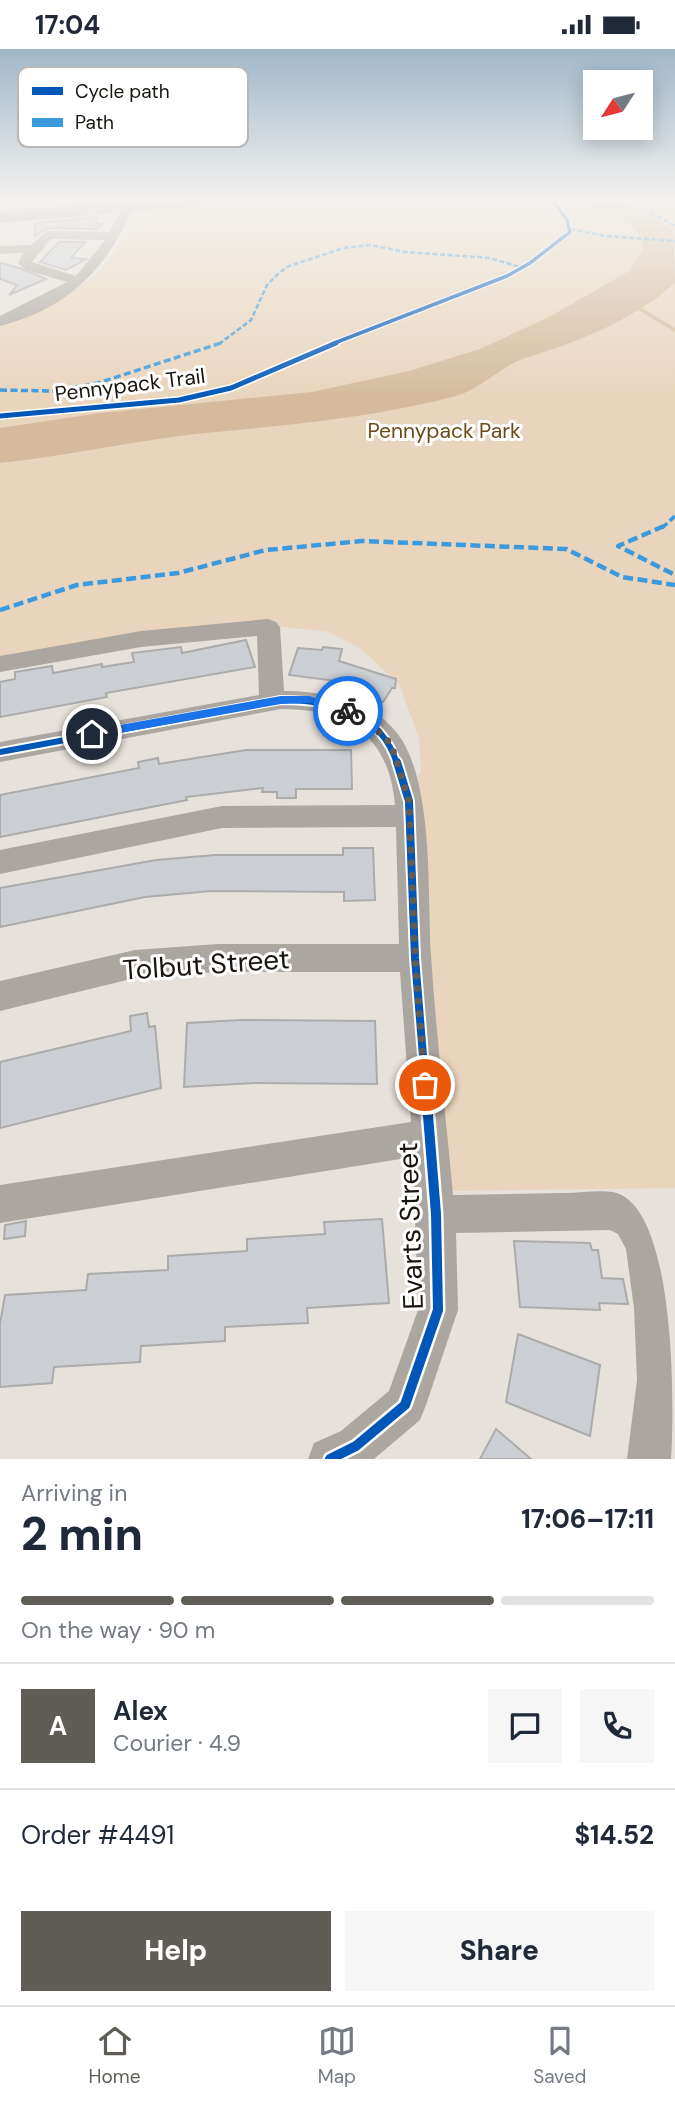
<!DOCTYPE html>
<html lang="en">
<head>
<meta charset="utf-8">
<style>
	:root { --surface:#fff; --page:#f6f6f7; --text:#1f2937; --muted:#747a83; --line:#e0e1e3; --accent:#605c56 }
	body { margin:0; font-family:"DM Sans",sans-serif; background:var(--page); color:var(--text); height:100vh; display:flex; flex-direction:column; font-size:26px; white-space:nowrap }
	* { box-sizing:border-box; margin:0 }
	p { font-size:23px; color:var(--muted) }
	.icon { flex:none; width:38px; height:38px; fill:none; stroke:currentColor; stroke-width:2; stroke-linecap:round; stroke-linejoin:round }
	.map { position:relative; height:1410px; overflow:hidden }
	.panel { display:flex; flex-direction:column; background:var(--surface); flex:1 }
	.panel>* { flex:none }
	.needle { width:46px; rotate:234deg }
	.buttons { position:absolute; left:583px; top:21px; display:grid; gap:14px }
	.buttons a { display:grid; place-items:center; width:70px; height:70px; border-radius:0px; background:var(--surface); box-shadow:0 4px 18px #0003; font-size:35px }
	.pin { position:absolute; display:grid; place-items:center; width:60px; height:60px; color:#fff; margin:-30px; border:4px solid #fff; border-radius:50%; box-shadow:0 2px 7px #0007 }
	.courier { position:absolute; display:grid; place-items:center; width:70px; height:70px; margin:-35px; border:5px solid #1a73e8; border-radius:50%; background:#fff; color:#222; box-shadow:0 2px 9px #0007 }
	.headline em { font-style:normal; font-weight:800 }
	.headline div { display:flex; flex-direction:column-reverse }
	.headline { display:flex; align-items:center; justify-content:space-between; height:119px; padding:0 21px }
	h1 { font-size:46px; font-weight:800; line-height:52px }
	.bar { display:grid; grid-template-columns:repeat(4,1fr); gap:10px 7px; align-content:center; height:84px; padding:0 21px }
	.bar i { height:9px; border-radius:5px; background:var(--line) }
	.bar .current { background:var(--accent) }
	.bar p { grid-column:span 4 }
	.line { display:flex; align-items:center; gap:18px; padding:0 21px; border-top:2px solid var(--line) }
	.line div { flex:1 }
	.round { display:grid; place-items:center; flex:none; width:74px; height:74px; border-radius:0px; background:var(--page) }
	.cta { display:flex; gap:14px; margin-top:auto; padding:14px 21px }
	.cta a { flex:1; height:80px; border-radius:0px; background:var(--accent); color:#fff; font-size:28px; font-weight:800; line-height:80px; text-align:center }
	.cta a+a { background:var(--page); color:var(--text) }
	.status { display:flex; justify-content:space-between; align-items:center; height:49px; padding:0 35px; background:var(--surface); direction:ltr }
	.status svg { height:19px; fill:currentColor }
	.menu { display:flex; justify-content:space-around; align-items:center; height:98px; border-top:2px solid var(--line); background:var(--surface); font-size:19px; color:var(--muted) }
	.menu a { display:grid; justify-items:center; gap:4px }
	.menu .current { color:var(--accent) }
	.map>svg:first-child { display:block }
	.green { fill:#e9d5bd }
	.water { fill:#d5bb9b }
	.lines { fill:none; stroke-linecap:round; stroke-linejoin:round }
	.stream { stroke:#d5bb9b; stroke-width:3.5 }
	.building { fill:#cbcfd4; stroke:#acabab; stroke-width:2 }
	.minor { fill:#aca6a0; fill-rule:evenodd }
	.highway { fill:#a9a29a; fill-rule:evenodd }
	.quiet-far2 { stroke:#3b9ade; stroke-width:2.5; stroke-dasharray:5 2.5; stroke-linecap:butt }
	.quiet-far1 { stroke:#3b9ade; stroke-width:3.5; stroke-dasharray:7 3.5; stroke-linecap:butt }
	.quiet { stroke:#3b9ade; stroke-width:4.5; stroke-dasharray:10 4.5; stroke-linecap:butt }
	.cycleway-far4-casing { stroke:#fff; stroke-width:6 }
	.cycleway-far3-casing { stroke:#fff; stroke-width:8 }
	.cycleway-far2-casing { stroke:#fff; stroke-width:10 }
	.cycleway-far1-casing { stroke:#fff; stroke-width:12 }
	.cycleway-casing { stroke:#fff; stroke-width:15 }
	.cycleway-far4 { stroke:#0057b8; stroke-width:3.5 }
	.cycleway-far3 { stroke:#0057b8; stroke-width:5 }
	.cycleway-far2 { stroke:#0057b8; stroke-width:6 }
	.cycleway-far1 { stroke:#0057b8; stroke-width:8 }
	.cycleway { stroke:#0057b8; stroke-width:10 }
	.route { fill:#1a73e8 }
	.done { stroke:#605c56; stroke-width:7; stroke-dasharray:0 12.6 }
	.labels { text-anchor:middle; stroke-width:6; stroke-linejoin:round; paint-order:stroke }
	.far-street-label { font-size:21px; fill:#18140f; stroke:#fff }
	.far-park-label { font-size:21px; fill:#6c4a15; stroke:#fff }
	.near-street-label { font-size:28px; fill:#18140f; stroke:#fff }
	.key { fill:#fff; stroke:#bab8b7; stroke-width:2 }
	.key-label { font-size:19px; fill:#18140f }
</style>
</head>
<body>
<div class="status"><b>17:04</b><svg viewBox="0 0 49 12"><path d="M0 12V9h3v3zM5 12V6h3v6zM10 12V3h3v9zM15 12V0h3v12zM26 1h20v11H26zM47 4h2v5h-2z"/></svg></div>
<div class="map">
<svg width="675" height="1410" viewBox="0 0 675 1410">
	<rect width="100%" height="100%" fill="#e7e1db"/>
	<path class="green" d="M224 152H675V1139L449 1142 415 730 421 723 419 689 399 635 361 600 329 583 276 577 0 612V277C39 259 85 243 112 208 123 194 128 175 140 162Z"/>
	<path class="water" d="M580 152H625L673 180 675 234C633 271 579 293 525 309 501 317 481 340 456 347 373 369 289 376 205 384 136 391 69 407 0 414V379L100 364 312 343 409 322 480 300 551 267 629 222 642 203V187L622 171Z"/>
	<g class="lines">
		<path class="stream" d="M635 257 675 281"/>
	</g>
	<g class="building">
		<path d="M98 168 95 175H102L97 180 47 179 35 187V174Z"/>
		<path d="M59 193H85L71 209 86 210 66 221 40 213Z"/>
		<path d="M0 214 20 219 46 230 9 246 17 236 0 230Z"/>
		<path d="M246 591 255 618 106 644 107 648 0 668V633L15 630V623L52 617 53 624 102 615V618L134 613 132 604 181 598 182 604Z"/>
		<path d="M323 598 342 600 339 612 396 630 395 639H392L383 653 348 643 352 634 289 626 298 599 322 601Z"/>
		<path d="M246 701H351L352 740H296V749H277V743H262L263 739 186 748 187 751 0 788V746L139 719 138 713 158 709 159 715Z"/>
		<path d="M343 799H373L375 851 344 852V843L211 842 145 848 0 878V839L156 811 215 806H343Z"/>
		<path d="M147 964 149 978 155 977 161 1039 0 1079V1013L131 982 130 967Z"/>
		<path d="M241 971 375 972 377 1035 254 1034 184 1038 187 974Z"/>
		<path d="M382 1170 389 1254 307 1259 308 1274 225 1278V1292L141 1297 140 1313 54 1318 52 1334 0 1338V1275L5 1246 86 1241 88 1225 168 1221V1207L247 1202V1190L325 1185 324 1173Z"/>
		<path d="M26 1172 25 1187 4 1190 5 1176Z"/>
		<path d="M514 1192 590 1194 592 1201H598L602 1229 623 1230 628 1255 599 1254 600 1261 520 1258Z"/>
		<path d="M518 1285 600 1316 590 1387 506 1353Z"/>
		<path d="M496 1380 531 1410H480Z"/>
	</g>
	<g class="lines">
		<g class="minor">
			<path d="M127 155 133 159C107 219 68 260 0 277V267L67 233 26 221 18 214 23 204 0 205V197L31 196 47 182 110 183 121 159ZM51 190 105 191 76 227 32 213Z"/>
			<path d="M268 570 276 573 280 578 284 642C325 642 378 652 402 691 434 744 427 845 431 906 436 986 446 1066 453 1146 490 1145 528 1145 565 1144 580 1144 598 1141 613 1143 675 1155 675 1351 671 1410H627L637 1331 634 1259 626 1200 618 1185 610 1181 456 1184 458 1261 426 1356 420 1371 374 1410H308L314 1394 341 1382 389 1342 418 1261 413 1108 0 1174V1136L411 1073 400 923H218L135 929 0 962V932L135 901 218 895H399L396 778 222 779 0 825V801L222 757 395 756C389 686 347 660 281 660L0 713V693L259 646 257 587 141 598 0 623V607L141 582Z"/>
		</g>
		<path class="highway" d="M128 152H210L201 157 0 174V162Z"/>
		<g class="quiet-far2">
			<path d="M631 152 675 177"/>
			<path d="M570 180 606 187 675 192"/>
			<path d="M219 295 251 271 267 236 280 223 289 217 344 199 370 196 405 203 490 209 523 219"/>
		</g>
		<g class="quiet-far1">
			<path d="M0 341 54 342 98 334 221 294"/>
			<path d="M662 479 675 467"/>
		</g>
		<g class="quiet">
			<path d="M664 477 618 497 675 526"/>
			<path d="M0 561 77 536 178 524 266 501 362 492 566 500 622 528 675 536"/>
		</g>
		<g class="cycleway-far4-casing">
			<path id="cycleway-far4" d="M332 295 507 227 530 214 570 183 567 171 553 152"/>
		</g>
		<g class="cycleway-far3-casing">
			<path id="cycleway-far3" d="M0 367 179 351 231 339 336 294"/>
		</g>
		<g class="cycleway-far2-casing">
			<path id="cycleway-far2" d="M0 703 281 651C331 651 381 662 397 715"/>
		</g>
		<g class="cycleway-far1-casing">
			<path id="cycleway-far1" d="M397 713 409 752 415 909 424 1019"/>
		</g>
		<g class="cycleway-casing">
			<path id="cycleway" d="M330 1410 356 1397 405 1356 438 1261 436 1165 424 1017"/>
		</g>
		<use href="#cycleway-far4" class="cycleway-far4"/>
		<use href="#cycleway-far3" class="cycleway-far3"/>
		<use href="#cycleway-far2" class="cycleway-far2"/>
		<use href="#cycleway-far1" class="cycleway-far1"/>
		<use href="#cycleway" class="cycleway"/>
	</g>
	<linearGradient id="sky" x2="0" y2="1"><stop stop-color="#a0b7c9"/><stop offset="0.43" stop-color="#f4f2ef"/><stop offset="1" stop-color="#f4f2ef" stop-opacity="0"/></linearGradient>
	<rect width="675" height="350" fill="url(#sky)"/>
	<path class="route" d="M281 647H310L354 662 348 666 310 654 281 655 92 689 87 685 92 681Z"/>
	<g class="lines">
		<path class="done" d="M348 662 368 672 391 695 409 752 415 909 425 1036"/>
	</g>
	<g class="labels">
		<g class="far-street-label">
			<text transform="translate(130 336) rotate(-7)" y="7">Pennypack Trail</text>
		</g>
		<g class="far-park-label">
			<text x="444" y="389">Pennypack Park</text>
		</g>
		<g class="near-street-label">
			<text transform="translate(206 915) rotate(-4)" y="10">Tolbut Street</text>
			<text transform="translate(410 1177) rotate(-92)" y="10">Evarts Street</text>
		</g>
	</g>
	<rect x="18" y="18" width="230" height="80" rx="10" class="key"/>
	<rect x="32" y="38" width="31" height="8" fill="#0057b8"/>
	<rect x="32" y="69" width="31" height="9" fill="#3b9ade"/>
	<g class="key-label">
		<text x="75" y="49">Cycle path</text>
		<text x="75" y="80">Path</text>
	</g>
</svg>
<div class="buttons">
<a><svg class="needle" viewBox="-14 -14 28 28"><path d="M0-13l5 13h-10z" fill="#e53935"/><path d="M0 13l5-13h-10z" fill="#747a83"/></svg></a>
</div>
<div class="pin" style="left:425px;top:1036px;background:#ea580c"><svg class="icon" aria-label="bag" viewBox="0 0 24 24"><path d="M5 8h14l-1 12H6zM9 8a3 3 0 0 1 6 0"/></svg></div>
<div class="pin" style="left:92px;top:685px;background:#1f2937"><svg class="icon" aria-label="home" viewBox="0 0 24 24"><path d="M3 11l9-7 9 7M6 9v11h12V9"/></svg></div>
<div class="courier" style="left:348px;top:662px"><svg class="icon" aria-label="bike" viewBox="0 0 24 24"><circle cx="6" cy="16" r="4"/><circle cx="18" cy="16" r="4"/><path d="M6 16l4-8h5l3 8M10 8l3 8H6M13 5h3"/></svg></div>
</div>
<section class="panel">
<div class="headline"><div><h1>2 min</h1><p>Arriving in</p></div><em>17:06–17:11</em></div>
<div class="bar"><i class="current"></i><i class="current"></i><i class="current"></i><i></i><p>On the way · 90 m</p></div>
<div class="line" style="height:126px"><b class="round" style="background:var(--accent);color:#fff">A</b><div><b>Alex</b><p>Courier · 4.9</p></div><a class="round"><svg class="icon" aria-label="chat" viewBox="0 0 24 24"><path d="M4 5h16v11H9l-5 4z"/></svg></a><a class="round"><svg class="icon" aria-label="phone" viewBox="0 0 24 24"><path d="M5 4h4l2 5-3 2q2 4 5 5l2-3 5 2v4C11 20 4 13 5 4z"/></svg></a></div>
<div class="line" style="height:91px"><div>Order #4491</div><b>$14.52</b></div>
<div class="cta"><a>Help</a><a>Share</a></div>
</section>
<nav class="menu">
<a class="current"><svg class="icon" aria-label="home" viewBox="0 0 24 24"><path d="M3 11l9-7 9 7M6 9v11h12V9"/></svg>Home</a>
<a><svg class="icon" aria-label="map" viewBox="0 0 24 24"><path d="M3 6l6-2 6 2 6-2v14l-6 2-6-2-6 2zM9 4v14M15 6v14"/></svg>Map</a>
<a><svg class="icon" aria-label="saved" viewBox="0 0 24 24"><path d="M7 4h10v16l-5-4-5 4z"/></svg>Saved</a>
</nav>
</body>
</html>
